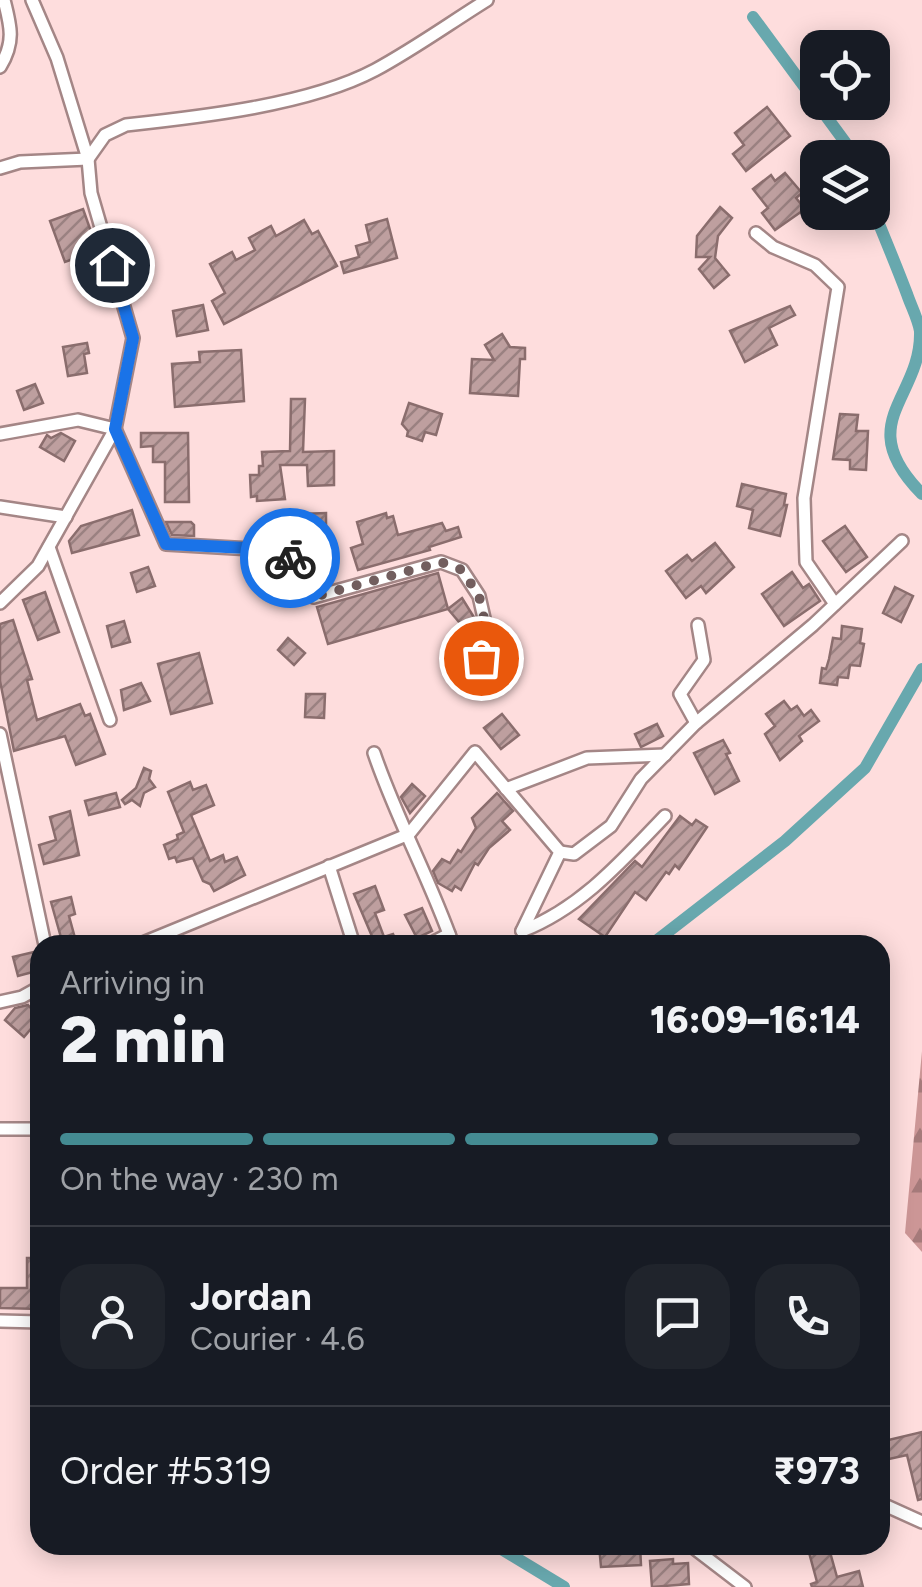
<!DOCTYPE html>
<html lang="en">
<head>
<meta charset="utf-8">
<style>
	:root { --surface:#171b24; --page:#20242c; --text:#f1f3f6; --muted:#9ea1a6; --line:#363941; --accent:#448b92 }
	body { margin:0; font-family:Figtree,sans-serif; background:var(--page); color:var(--text); height:100vh; display:flex; flex-direction:column; font-size:38px; white-space:nowrap }
	* { box-sizing:border-box; margin:0 }
	p { font-size:32px; color:var(--muted) }
	.icon { flex:none; width:55px; height:55px; fill:none; stroke:currentColor; stroke-width:2; stroke-linecap:round; stroke-linejoin:round }
	.map { position:relative; flex:1; overflow:hidden }
	.details { position:absolute; left:30px; top:935px; width:860px; height:620px; display:flex; flex-direction:column; background:var(--surface); border-radius:30px; box-shadow:0 5px 25px #0003 }
	.details>* { flex:none }
	.fabs { position:absolute; left:800px; top:30px; display:grid; gap:20px }
	.fabs a { display:grid; place-items:center; width:90px; height:90px; border-radius:20px; background:var(--surface); box-shadow:0 5px 25px #0003; font-size:50px }
	.pin { position:absolute; display:grid; place-items:center; width:85px; height:85px; color:#fff; margin:-42px; border:5px solid #fff; border-radius:50%; box-shadow:0 2px 10px #0007 }
	.courier { position:absolute; display:grid; place-items:center; width:100px; height:100px; margin:-50px; border:8px solid #1a73e8; border-radius:50%; background:#fff; color:#222; box-shadow:0 2px 12px #0007 }
	.summary em { font-style:normal; font-weight:800 }
	.summary div { display:flex; flex-direction:column-reverse }
	.summary { display:flex; align-items:center; justify-content:space-between; height:170px; padding:0 30px }
	h1 { font-size:65px; font-weight:800; line-height:75px }
	.bar { display:grid; grid-template-columns:repeat(4,1fr); gap:15px 10px; align-content:center; height:120px; padding:0 30px }
	.bar i { height:12px; border-radius:8px; background:var(--line) }
	.bar .current { background:var(--accent) }
	.bar p { grid-column:span 4 }
	.line { display:flex; align-items:center; gap:25px; padding:0 30px; border-top:2px solid var(--line) }
	.line div { flex:1 }
	.round { display:grid; place-items:center; flex:none; width:105px; height:105px; border-radius:30px; background:var(--page) }
	.map>svg:first-child { display:block }
	.forest { fill:url(#forest-firs) }
	.lines { fill:none; stroke-linecap:round; stroke-linejoin:round }
	.canal { stroke:#68a8ae; stroke-width:12 }
	.building { fill:url(#building-hatch); stroke:#8a6d6d; stroke-width:2.5 }
	.minor-casing { stroke:#a48686; stroke-width:16 }
	.minor { stroke:#fff; stroke-width:11 }
	.done { stroke:#725e5e; stroke-width:10; stroke-dasharray:0 18 }
	.route { stroke:#1a73e8; stroke-width:12 }
</style>
</head>
<body>
<div class="map">
<svg width="922" height="1587" viewBox="0 0 922 1587">
	<defs>
		<pattern id="forest-firs" width="22" height="20" patternUnits="userSpaceOnUse" patternTransform="scale(2.5)"><rect width="22" height="20" fill="#cc9696"/><path d="M5 1l3.5 6h-7zM16 11l3.5 6h-7z" fill="#a57a7a"/></pattern>
		<pattern id="building-hatch" width="6" height="6" patternUnits="userSpaceOnUse" patternTransform="scale(2.5)"><rect width="6" height="6" fill="#be9f9f"/><path d="M-1 1l2-2M0 6l6-6M5 7l2-2" fill="none" stroke="#9a8181"/></pattern>
	</defs>
	<rect width="100%" height="100%" fill="#fedddd"/>
	<path class="forest" d="M922 1051V1252L905 1233Z"/>
	<g class="lines">
		<g class="canal">
			<path d="M753 17 845 142 852 158"/>
			<path d="M872 207C884 236 896 265 907 294 911 306 918 319 920 331 922 399 851 422 922 494"/>
			<path d="M651 945 785 841 865 768 922 669"/>
			<path d="M495 1545 564 1587"/>
		</g>
	</g>
	<g class="building">
		<path d="M767 107 790 136 746 171 733 154 744 145 735 133Z"/>
		<path d="M785 173 802 193 796 198 805 209 775 230 762 213 768 208 753 189 771 175 775 181Z"/>
		<path d="M720 207 732 218 718 236 715 258 729 275 714 288 699 269 710 257H696L697 236Z"/>
		<path d="M83 209 94 240 90 241 93 252 65 262 50 221Z"/>
		<path d="M387 219 397 258 344 273 341 262 359 257 356 246 370 242 366 225Z"/>
		<path d="M304 220 312 234 318 231 337 266 224 324 212 301 225 293 210 264 232 252 236 260 255 250 249 238 271 226 276 236Z"/>
		<path d="M203 305 208 330 177 336 173 311Z"/>
		<path d="M790 306 795 315 769 328 777 345 745 362 730 331Z"/>
		<path d="M502 334 510 347 525 348V359H520L518 396 470 393 472 359 494 360 485 345Z"/>
		<path d="M87 343 89 353 84 354 87 373 68 376 63 347Z"/>
		<path d="M241 350 244 401 175 407 172 364 200 362 199 352Z"/>
		<path d="M35 384 43 403 24 410 17 391Z"/>
		<path d="M291 399H305L303 452 334 451V485L308 486 307 465H280L285 499 257 501V496L251 497 250 475H259V466H263L262 452 290 451Z"/>
		<path d="M409 403 442 414 436 435 425 432 422 441 407 436 408 431 402 424Z"/>
		<path d="M840 414 858 415 856 431H868L866 470 850 469V460L833 459Z"/>
		<path d="M61 433 75 441 64 461 40 447 47 435 51 438Z"/>
		<path d="M141 433H188L189 502H165V462H153V446L141 447Z"/>
		<path d="M742 484 786 494 784 505H787L780 536 749 528 753 510 737 506Z"/>
		<path d="M132 510 139 535 72 553 69 541 81 526Z"/>
		<path d="M326 513V532L306 533V529H300V514Z"/>
		<path d="M386 513 387 518 393 516 398 535 442 523 446 531 458 527 461 537 429 547 430 550 358 570 351 548 363 544 357 522Z"/>
		<path d="M166 522H191L194 525V536L172 535Z"/>
		<path d="M845 526 867 557 846 572 823 541Z"/>
		<path d="M715 543 734 567 706 593 701 586 686 598 666 571 687 555 692 561Z"/>
		<path d="M148 567 155 586 137 592 131 573Z"/>
		<path d="M792 572 803 588 809 584 820 601 784 626 762 594Z"/>
		<path d="M438 573 448 609 328 644 317 607Z"/>
		<path d="M895 587 913 596 901 622 883 613Z"/>
		<path d="M45 592 59 632 38 640 23 600Z"/>
		<path d="M462 598 475 619 464 628 448 609Z"/>
		<path d="M13 620 32 679 27 680 37 720 80 704 85 716 90 714 105 754 76 765 65 736 14 751 0 681V624Z"/>
		<path d="M124 621 130 642 112 647 107 626Z"/>
		<path d="M842 626 862 629 860 643 864 644 860 666 850 665 848 678 838 677 837 685 820 683 822 668 826 669 829 659 833 638 841 639Z"/>
		<path d="M288 638 305 653 294 665 278 650Z"/>
		<path d="M199 653 212 703 171 714 158 664Z"/>
		<path d="M141 683 150 701 124 710 121 690Z"/>
		<path d="M306 694H325L324 718 305 717Z"/>
		<path d="M784 701 791 710 797 706 804 716 811 710 819 721 799 736 802 741 780 760 765 734 775 726 766 714Z"/>
		<path d="M502 714 519 735 501 749 484 728Z"/>
		<path d="M657 724 663 736 641 747 635 734Z"/>
		<path d="M723 740 730 753 726 754 739 781 715 794 694 753Z"/>
		<path d="M144 768 151 771 149 779 155 787 144 793 140 806 132 800 125 804 122 800 136 788Z"/>
		<path d="M190 782 193 790 206 785 214 805 191 815 210 861 223 855 225 862 237 857 245 875 214 891 210 884 203 881 193 858 177 862 175 857 169 859 164 845 178 839 177 835 184 832 168 792Z"/>
		<path d="M412 784 425 796 410 813 401 797Z"/>
		<path d="M116 793 120 807 89 815 85 801Z"/>
		<path d="M497 793 513 811 502 821 510 830 489 848 478 865 475 863 461 890 455 886 452 891 438 883 433 871 442 859 450 863 458 850 461 852 476 828 472 818Z"/>
		<path d="M70 811 79 855 44 864 39 845 56 840 50 817Z"/>
		<path d="M680 816 692 825 696 820 707 827 679 869 675 865 669 874 666 872 646 900 635 892 605 937 579 919 635 861 642 867Z"/>
		<path d="M375 886 384 910 375 913 384 937 393 934 398 945H366L374 941 354 894Z"/>
		<path d="M71 897 75 914 69 916 75 938 62 941 51 902Z"/>
		<path d="M422 908 432 931 417 938 405 915Z"/>
		<path d="M38 951 40 970 18 976 13 957Z"/>
		<path d="M28 1005 40 1018 24 1037 5 1020 15 1008Z"/>
		<path d="M27 1258H40V1309L0 1308V1288H27Z"/>
		<path d="M922 1432V1499L918 1500 907 1455 880 1461V1442Z"/>
		<path d="M599 1545H640L641 1565 601 1567Z"/>
		<path d="M807 1545H828L837 1577 859 1571 863 1587H812L811 1584 817 1582Z"/>
		<path d="M673 1559V1564L688 1563 689 1584 652 1587 650 1561Z"/>
	</g>
	<g class="lines">
		<g class="minor-casing">
			<g id="minor">
				<path d="M0 67C15 42 11 27 4 0"/>
				<path d="M0 168 20 162 88 159 105 135 126 125C200 117 309 105 375 70 414 49 450 23 487 0"/>
				<path d="M756 233 773 247 815 265 838 287 804 498 806 562 835 604"/>
				<path d="M0 434 78 420 115 429 166 544 285 551 314 597 441 562 462 570 479 596 486 627 481 658"/>
				<path d="M0 507 66 517"/>
				<path d="M49 547 110 720"/>
				<path d="M0 603 38 566 115 429 133 338 91 193 88 159 57 58 32 0"/>
				<path d="M696 723 680 694 704 660 698 625"/>
				<path d="M0 734 45 945"/>
				<path d="M374 753C396 818 430 879 453 945"/>
				<path d="M506 789 587 758 665 755"/>
				<path d="M560 852 574 854 611 826 641 779 696 723 813 625 902 541"/>
				<path d="M329 866 354 945"/>
				<path d="M522 931C581 908 622 861 665 816"/>
				<path d="M138 945 409 834 475 752 560 852 522 931"/>
				<path d="M428 945 449 934"/>
				<path d="M0 1002 22 997 40 987"/>
				<path d="M0 1129H40"/>
				<path d="M0 1321 40 1322"/>
				<path d="M880 1503 922 1522"/>
				<path d="M690 1545 745 1587"/>
			</g>
		</g>
		<use href="#minor" class="minor"/>
	</g>
	<g class="lines">
		<path class="done" d="M290 558 314 597 441 562 462 570 479 596 486 627 481 658"/>
		<path class="route" d="M112 265 133 338 115 429 166 544 286 550 290 558"/>
	</g>
</svg>
<div class="fabs">
<a><svg class="icon" aria-label="locate" viewBox="0 0 24 24"><circle cx="12" cy="12" r="6"/><path d="M12 2v4M12 18v4M2 12h4M18 12h4"/></svg></a>
<a><svg class="icon" aria-label="layers" viewBox="0 0 24 24"><path d="M12 4l9 5-9 5-9-5zM3 14l9 5 9-5"/></svg></a>
</div>
<div class="pin" style="left:481px;top:658px;background:#ea580c"><svg class="icon" aria-label="bag" viewBox="0 0 24 24"><path d="M5 8h14l-1 12H6zM9 8a3 3 0 0 1 6 0"/></svg></div>
<div class="pin" style="left:112px;top:265px;background:#1f2937"><svg class="icon" aria-label="home" viewBox="0 0 24 24"><path d="M3 11l9-7 9 7M6 9v11h12V9"/></svg></div>
<div class="courier" style="left:290px;top:558px"><svg class="icon" aria-label="bike" viewBox="0 0 24 24"><circle cx="6" cy="16" r="4"/><circle cx="18" cy="16" r="4"/><path d="M6 16l4-8h5l3 8M10 8l3 8H6M13 5h3"/></svg></div>
<section class="details">
<div class="summary"><div><h1>2 min</h1><p>Arriving in</p></div><em>16:09–16:14</em></div>
<div class="bar"><i class="current"></i><i class="current"></i><i class="current"></i><i></i><p>On the way · 230 m</p></div>
<div class="line" style="height:180px"><a class="round"><svg class="icon" aria-label="person" viewBox="0 0 24 24"><circle cx="12" cy="8" r="4"/><path d="M4 21q1-7 8-7t8 7"/></svg></a><div><b>Jordan</b><p>Courier · 4.6</p></div><a class="round"><svg class="icon" aria-label="chat" viewBox="0 0 24 24"><path d="M4 5h16v11H9l-5 4z"/></svg></a><a class="round"><svg class="icon" aria-label="phone" viewBox="0 0 24 24"><path d="M5 4h4l2 5-3 2q2 4 5 5l2-3 5 2v4C11 20 4 13 5 4z"/></svg></a></div>
<div class="line" style="height:130px"><div>Order #5319</div><b>₹973</b></div>
</section>
</div>
</body>
</html>
